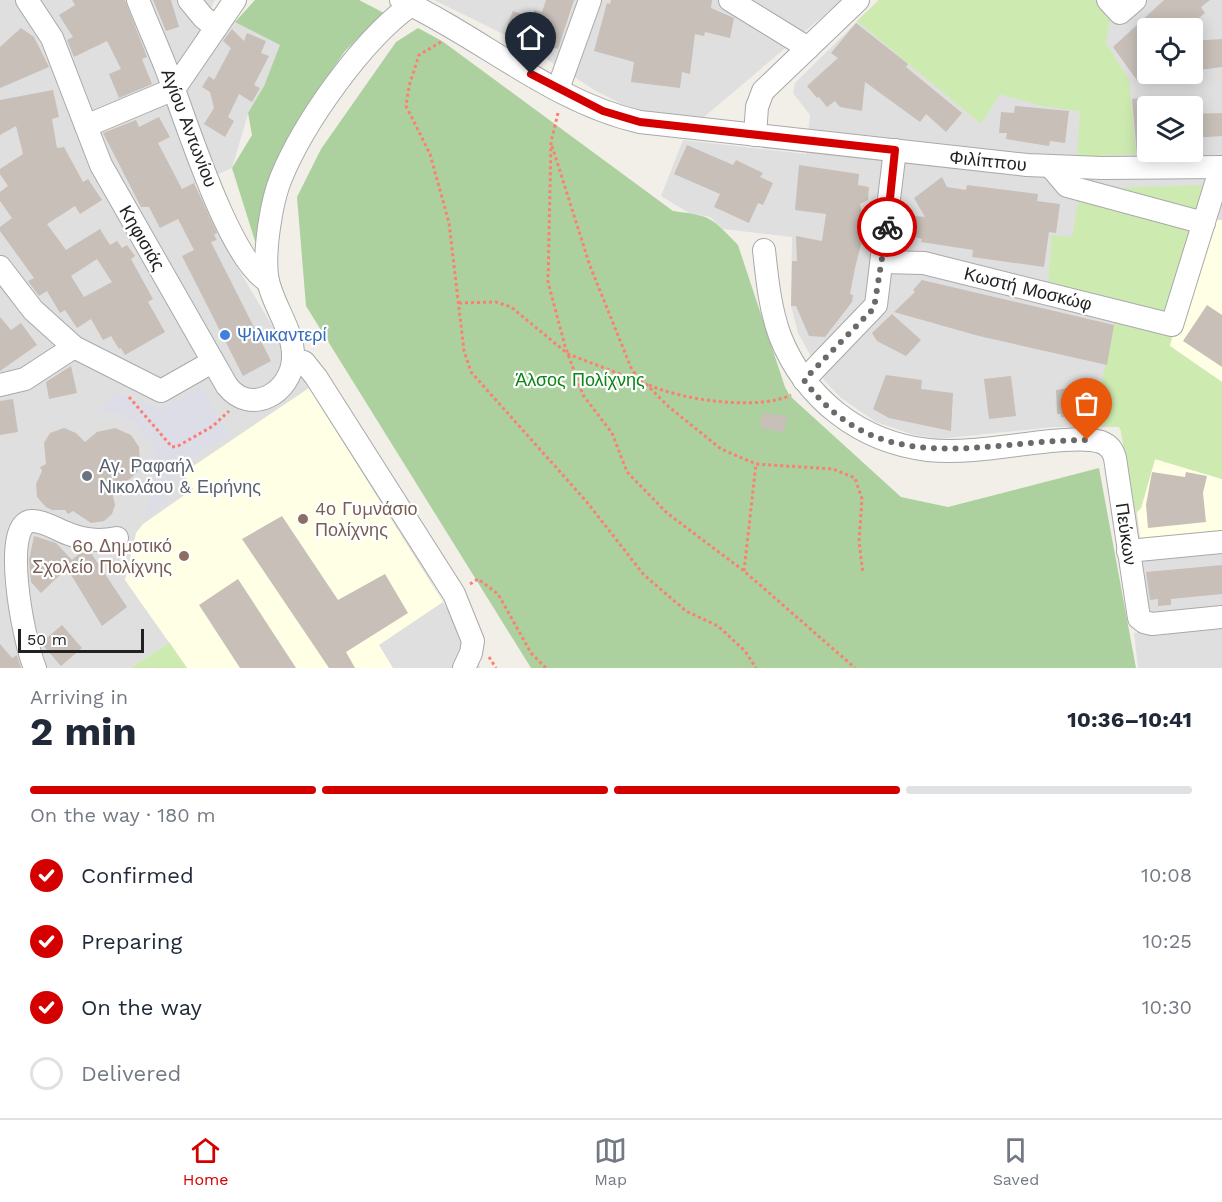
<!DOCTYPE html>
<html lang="en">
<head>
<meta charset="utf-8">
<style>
	:root { --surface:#fff; --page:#f2f2f3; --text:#1f2937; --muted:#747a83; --line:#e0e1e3; --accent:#d40000 }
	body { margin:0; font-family:"Work Sans",sans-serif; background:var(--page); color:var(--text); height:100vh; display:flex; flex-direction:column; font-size:22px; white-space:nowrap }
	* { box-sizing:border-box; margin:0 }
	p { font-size:20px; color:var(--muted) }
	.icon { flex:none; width:33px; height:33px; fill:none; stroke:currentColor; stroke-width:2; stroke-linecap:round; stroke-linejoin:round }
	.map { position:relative; height:668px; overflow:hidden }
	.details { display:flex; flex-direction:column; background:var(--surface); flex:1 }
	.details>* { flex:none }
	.controls { position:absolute; left:1137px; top:18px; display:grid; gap:12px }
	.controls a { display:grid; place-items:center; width:66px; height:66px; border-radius:6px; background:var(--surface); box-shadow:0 3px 15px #0003; font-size:30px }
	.scale { position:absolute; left:18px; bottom:15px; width:126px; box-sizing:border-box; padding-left:6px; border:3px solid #222; border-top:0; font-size:16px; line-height:21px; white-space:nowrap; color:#222; -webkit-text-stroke:4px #fff; paint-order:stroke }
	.pin { position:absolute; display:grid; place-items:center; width:51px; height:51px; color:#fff; margin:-62px -26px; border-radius:50% 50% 50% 0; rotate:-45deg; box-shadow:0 0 6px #0007 }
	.pin .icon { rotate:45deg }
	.courier { position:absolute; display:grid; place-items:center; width:60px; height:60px; margin:-30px; border:4px solid #d40000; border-radius:50%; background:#fff; color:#222; box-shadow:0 2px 8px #0007 }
	.headline em { font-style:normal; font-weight:700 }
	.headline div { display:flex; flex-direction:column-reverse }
	.headline { display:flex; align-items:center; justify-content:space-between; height:102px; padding:0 30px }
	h1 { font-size:39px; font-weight:700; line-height:45px }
	.bar { display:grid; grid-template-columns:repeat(4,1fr); gap:9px 6px; align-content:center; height:72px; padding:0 30px }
	.bar i { height:8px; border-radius:4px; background:var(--line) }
	.bar .selected { background:var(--accent) }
	.bar p { grid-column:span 4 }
	ol { padding:0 30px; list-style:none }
	li { display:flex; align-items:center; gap:18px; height:66px }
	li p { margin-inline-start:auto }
	li .icon { padding:6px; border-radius:50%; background:var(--accent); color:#fff; stroke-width:4 }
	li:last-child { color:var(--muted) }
	li i { width:33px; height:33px; border:3px solid var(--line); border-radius:50% }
	.tabs { display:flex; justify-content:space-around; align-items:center; height:84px; border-top:2px solid var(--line); background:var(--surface); font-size:16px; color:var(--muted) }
	.tabs a { display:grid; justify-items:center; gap:3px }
	.tabs .selected { color:var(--accent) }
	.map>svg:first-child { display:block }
	.residential { fill:#e0dfdf; fill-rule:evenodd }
	.education { fill:#ffffe5 }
	.grass { fill:#cdebb0 }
	.forest { fill:#add19e }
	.plaza { fill:#dddde8 }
	.building { fill:#c7bfb8; fill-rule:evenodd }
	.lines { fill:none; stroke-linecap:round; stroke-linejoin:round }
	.minor-casing { stroke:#a9a9a9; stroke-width:24 }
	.path { stroke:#fa8072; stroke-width:3; stroke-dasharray:3 3; stroke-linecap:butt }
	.minor { stroke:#fff; stroke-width:22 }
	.done { stroke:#6b6a68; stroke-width:6; stroke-dasharray:0 10.8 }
	.route { stroke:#d40000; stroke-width:8 }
	.shop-dot { fill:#3f7fe0; stroke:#fff; stroke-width:2 }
	.worship-dot { fill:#6b7280; stroke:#fff; stroke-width:2 }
	.education-dot { fill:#8d6e63; stroke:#fff; stroke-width:2 }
	.labels { text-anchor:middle; stroke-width:4.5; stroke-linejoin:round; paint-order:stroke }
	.street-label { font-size:18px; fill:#222; stroke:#fff }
	.shop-label { font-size:18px; fill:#366cbe; stroke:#fff; text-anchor:start }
	.park-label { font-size:18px; fill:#0c8416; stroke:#fff }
	.worship-label { font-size:18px; fill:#5b616d; stroke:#fff; text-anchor:start }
	.education-label { font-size:18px; fill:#785e54; stroke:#fff; text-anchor:start }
</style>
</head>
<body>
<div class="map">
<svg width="1222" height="668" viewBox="0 0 1222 668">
	<rect width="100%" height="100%" fill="#f2efe9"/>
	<g class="residential">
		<path d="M0 0H215L211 8 281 45 264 86 248 114 232 168 195 184 239 270 309 388 412 548 481 668H187L169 643 130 668H0Z"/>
		<path d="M434 0H842L697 123 626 106 596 91 523 44Z"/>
		<path d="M879 0H1222V668H1138L1134 633 1146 632 1125 452 1120 427H1054L937 439 911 434 876 422 841 398 824 380 798 333 791 306 792 237 723 229 710 217 689 213 661 196 683 140 806 154 810 115 793 93 795 83ZM1148 28H1192V74H1148ZM1148 106H1192V152H1148Z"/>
	</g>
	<g class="education">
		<path d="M1213 220H1222V382L1169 346Z"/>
		<path d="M309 388 443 602 379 645 393 668H187L125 580 136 533 143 524 193 489 183 473Z"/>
		<path d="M1155 459 1222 479V531L1140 538 1137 512 1141 508Z"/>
	</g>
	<g class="grass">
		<path d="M879 0H1094L1110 18 1106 43 1129 79 1136 154 1077 157 1080 111 1042 106 1000 94 981 124 857 21Z"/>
		<path d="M1203 185 1206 187 1199 212 1110 188Z"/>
		<path d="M1079 197 1199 227 1170 346 1222 382V479L1155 459 1141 508 1137 512 1132 503 1121 431 1119 427 1092 425 1119 302 1057 288 1056 283 1048 281 1052 235 1072 237Z"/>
		<path d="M169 642 187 668H130L169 643Z"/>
	</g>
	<g class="forest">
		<path d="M255 0H359L384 13 345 51 313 97 260 257 232 168 252 135 248 113 264 86 280 45 235 22Z"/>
		<path d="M418 28 442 41 673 211C712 216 711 217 738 245L785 387 790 396 901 497 948 507 1099 468 1136 668H531L306 306 297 197 321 149 396 42Z"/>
	</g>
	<path class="plaza" d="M201 387 229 435 177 468 165 504 145 517 157 464 152 444 135 422 119 414 99 411 113 392 160 409Z"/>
	<g class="building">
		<path d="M72 0H125L147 57 142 59 152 84 119 98 109 74 121 69 107 41 74 57 67 40 73 37 59 15 75 5Z"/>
		<path d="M153 0H171L179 27 166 31Z"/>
		<path d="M546 0H574L558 49 525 39 527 33 507 25 513 11 532 18 534 10 542 12Z"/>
		<path d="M611 0H712L711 8 734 18 730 38 705 32 704 36 695 34 690 74 682 72 680 88 631 82 634 62 594 51 607 3 610 4Z"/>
		<path d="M1164 0H1210L1201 7 1205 13 1187 28H1148V68H1142L1139 83 1113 47Z"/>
		<path d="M856 23 908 64 906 67 962 113 946 132 926 114 920 122 865 82 862 111 840 107 835 101 827 107 819 97 817 98 807 86 838 58 831 53Z"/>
		<path d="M21 28 34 37 49 67 0 88V47Z"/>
		<path d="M232 29 244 41 247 33 266 41 261 53 269 56 254 85 260 88 252 102 239 94 228 117 234 121 225 137 204 124 214 108 210 92 202 87 209 76 214 80 231 48 223 41Z"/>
		<path d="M1222 39V67L1192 71V41Z"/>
		<path d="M53 90 59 117 52 119 57 148 64 147 83 182 88 179 102 200 80 214 75 206 47 224 66 250 100 229 110 245 117 241 122 248 127 245 135 256 131 259 153 299 148 302 165 332 125 355 121 348 119 349 111 336 103 340 91 319 77 328 65 310 60 313 47 291 39 296 28 281 34 278 0 231V227L12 218 0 201V192L8 186 0 174V169L23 154 16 126 0 135V100ZM97 259 112 282 84 297 71 276Z"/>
		<path d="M1148 97V154H1137L1132 99Z"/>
		<path d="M1015 106 1069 111 1065 143 1050 141 1049 146 1006 139 1007 133H999L1001 112 1014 113Z"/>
		<path d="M1222 113V136L1192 138V114Z"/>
		<path d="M159 117 170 137 158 143 182 189 194 183 217 233 214 235 217 240 211 242 271 361 243 376 182 256 194 250 178 219 160 228 149 207H141L103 133 136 120 139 127Z"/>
		<path d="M687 145 733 165 736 160 763 173 760 177 773 183 763 205 758 203 749 223 714 207 720 194 674 174Z"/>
		<path d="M799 165 859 174 858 185 869 187 868 200 860 204 865 229 855 268 850 294 853 295 852 302 825 337 809 336 796 306H791L792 261H797L796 236 822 241 826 214 795 210Z"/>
		<path d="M942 177 947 187 966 190 967 185 1038 194 1037 201 1060 204 1056 233 1049 232 1044 267 972 257 973 250 921 242 922 239 902 234 905 215 925 217 914 198Z"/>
		<path d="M922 280 1114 325 1107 365 979 336 894 312 915 292 913 290Z"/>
		<path d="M1207 305 1222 315V367L1183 341Z"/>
		<path d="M892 314 921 340 906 356 877 341 872 333Z"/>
		<path d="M0 317 11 330 21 323 37 345 0 371Z"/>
		<path d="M71 366 77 393 49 399 46 382Z"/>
		<path d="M886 375 922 380 921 389 953 393 951 431 889 418 873 409Z"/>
		<path d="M1011 376 1016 416 989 419 984 379Z"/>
		<path d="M1100 383 1092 418 1061 417V414H1057L1056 390Z"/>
		<path d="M13 399 18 432 0 435V401Z"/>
		<path d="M762 413 787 416 784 432 760 428Z"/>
		<path d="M64 428 76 433 85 442 97 432 115 428 131 435 139 447 140 463 137 472 130 479 111 487 115 505 112 514 104 521 91 523 73 511 68 514 65 510H52L46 507 37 497 36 484 42 471 40 467 46 464 44 443 50 433Z"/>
		<path d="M1152 472 1185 477 1186 472 1207 476 1203 493 1206 522 1148 528 1146 505Z"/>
		<path d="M282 516 338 600 385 574 408 613 346 652 355 668H329L242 539Z"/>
		<path d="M34 536 56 543 72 560 81 552 91 553 127 607 102 626 67 568 41 593 31 582 29 560Z"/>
		<path d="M1222 565V594L1171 599V605L1158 606V599L1150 600 1146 572Z"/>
		<path d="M238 579 296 668H240L199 605Z"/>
		<path d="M62 625 82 648 61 666 41 643Z"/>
		<path d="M0 644 12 658 17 655 21 668H0Z"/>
	</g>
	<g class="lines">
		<g class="minor-casing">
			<g id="minor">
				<path d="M27 0 52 38 101 165 227 386C251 416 291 393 293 359 295 331 271 304 267 276 264 251 271 202 281 178 304 122 362 40 411 5"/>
				<path d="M138 0C147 23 157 45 166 68 183 111 229 262 268 281"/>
				<path d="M189 0 203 17 216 28"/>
				<path d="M401 0C481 37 552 102 640 122L1027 165 1102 168 1222 167"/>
				<path d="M730 0 808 48"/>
				<path d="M1108 0 1120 13 1135 0"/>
				<path d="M558 89 590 0"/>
				<path d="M86 126 174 89 235 0"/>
				<path d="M755 135 757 107 763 91 858 0"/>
				<path d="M1051 167 1067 186 1204 223"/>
				<path d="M764 250C767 278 770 309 780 336 805 399 860 442 928 450 968 454 1011 445 1051 441 1067 440 1086 437 1101 442 1109 445 1113 450 1115 458L1139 618 1144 622 1152 624 1222 617"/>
				<path d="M883 262 924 263 1172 325 1221 167"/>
				<path d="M0 267 33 310 74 347 161 391 212 362"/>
				<path d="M293 359 304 362 316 377 454 594 473 641 471 653 464 668"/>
				<path d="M804 380 876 305 895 150"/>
				<path d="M0 385 25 379 74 347"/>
				<path d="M1128 551 1222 542"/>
				<path d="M35 668C23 640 0 519 33 521 48 522 58 531 72 535 87 541 102 541 117 538"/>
			</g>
		</g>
		<g class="path">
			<path d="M441 42 419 55 409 86 406 106 430 154 449 223 464 351 471 372 586 501 644 575 686 611 718 626 745 651 756 668"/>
			<path d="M558 113 551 142 548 282 565 346 583 395 612 433 627 472 667 513 744 571 855 668"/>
			<path d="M552 146 590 266 632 370 643 382"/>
			<path d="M459 303 496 302 511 307 568 354 646 384 669 407 721 449 756 464 833 469 855 478 862 499 859 542 863 574"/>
			<path d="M649 385C683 400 757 411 791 395"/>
			<path d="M129 397 172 447 178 446 213 426 229 411"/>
			<path d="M744 571 756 464"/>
			<path d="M470 584 478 579 498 594 531 653 546 668"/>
			<path d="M489 657 496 668"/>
		</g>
		<use href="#minor" class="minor"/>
	</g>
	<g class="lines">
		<path class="done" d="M887 227 874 308 804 380C879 482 983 440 1087 440"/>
		<path class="route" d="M531 74 603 111 640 122 895 150 887 227"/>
	</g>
	<circle class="shop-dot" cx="225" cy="335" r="6"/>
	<circle class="worship-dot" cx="87" cy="476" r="6"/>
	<g class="education-dot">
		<circle cx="303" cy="519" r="6"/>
		<circle cx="184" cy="556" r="6"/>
	</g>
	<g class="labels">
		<g class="street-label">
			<text transform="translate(189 128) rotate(69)" y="6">Αγίου Αντωνίου</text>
			<text transform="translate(988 161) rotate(6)" y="6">Φιλίππου</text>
			<text transform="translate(142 238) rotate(60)" y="6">Κηφισιάς</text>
			<text transform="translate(1028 289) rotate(14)" y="6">Κωστή Μοσκώφ</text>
			<text transform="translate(1126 534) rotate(82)" y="6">Πεύκων</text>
		</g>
		<g class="shop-label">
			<text x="237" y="341">Ψιλικαντερί</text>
		</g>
		<g class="park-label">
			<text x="580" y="386">Άλσος Πολίχνης</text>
		</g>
		<g class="worship-label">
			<text x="99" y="472">Αγ. Ραφαήλ<tspan x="99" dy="21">Νικολάου &amp; Ειρήνης</tspan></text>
		</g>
		<g class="education-label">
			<text x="315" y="515">4ο Γυμνάσιο<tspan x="315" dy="21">Πολίχνης</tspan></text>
			<text x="172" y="552" text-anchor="end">6ο Δημοτικό<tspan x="172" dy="21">Σχολείο Πολίχνης</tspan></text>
		</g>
	</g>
</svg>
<div class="controls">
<a><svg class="icon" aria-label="locate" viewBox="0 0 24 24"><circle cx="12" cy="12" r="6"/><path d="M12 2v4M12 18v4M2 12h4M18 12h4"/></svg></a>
<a><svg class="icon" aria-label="layers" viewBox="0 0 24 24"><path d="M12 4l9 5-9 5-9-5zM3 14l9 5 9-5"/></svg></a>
</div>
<div class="scale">50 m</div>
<div class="pin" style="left:1087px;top:440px;background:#ea580c"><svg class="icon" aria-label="bag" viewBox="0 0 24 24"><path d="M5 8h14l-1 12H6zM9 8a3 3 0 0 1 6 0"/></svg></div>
<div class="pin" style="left:531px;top:74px;background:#1f2937"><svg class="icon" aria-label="home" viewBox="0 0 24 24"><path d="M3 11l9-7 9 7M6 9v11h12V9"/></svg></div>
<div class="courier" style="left:887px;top:227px"><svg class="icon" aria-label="bike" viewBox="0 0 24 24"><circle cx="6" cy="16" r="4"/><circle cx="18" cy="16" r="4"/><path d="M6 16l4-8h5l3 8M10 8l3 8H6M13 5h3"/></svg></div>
</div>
<section class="details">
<div class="headline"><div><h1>2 min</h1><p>Arriving in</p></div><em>10:36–10:41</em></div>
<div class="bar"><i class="selected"></i><i class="selected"></i><i class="selected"></i><i></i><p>On the way · 180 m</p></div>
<ol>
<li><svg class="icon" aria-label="check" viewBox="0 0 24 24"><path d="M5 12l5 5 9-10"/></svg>Confirmed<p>10:08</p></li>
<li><svg class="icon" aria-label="check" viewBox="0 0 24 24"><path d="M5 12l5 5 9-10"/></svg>Preparing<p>10:25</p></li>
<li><svg class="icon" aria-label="check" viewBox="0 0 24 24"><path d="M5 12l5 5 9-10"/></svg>On the way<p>10:30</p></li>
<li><i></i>Delivered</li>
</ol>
</section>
<nav class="tabs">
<a class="selected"><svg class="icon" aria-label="home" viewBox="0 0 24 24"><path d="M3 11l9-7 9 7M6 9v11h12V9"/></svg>Home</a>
<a><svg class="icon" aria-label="map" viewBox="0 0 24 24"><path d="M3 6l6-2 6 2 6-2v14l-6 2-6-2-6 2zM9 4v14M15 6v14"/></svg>Map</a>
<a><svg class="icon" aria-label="saved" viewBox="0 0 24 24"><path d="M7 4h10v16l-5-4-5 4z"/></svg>Saved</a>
</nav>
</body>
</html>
